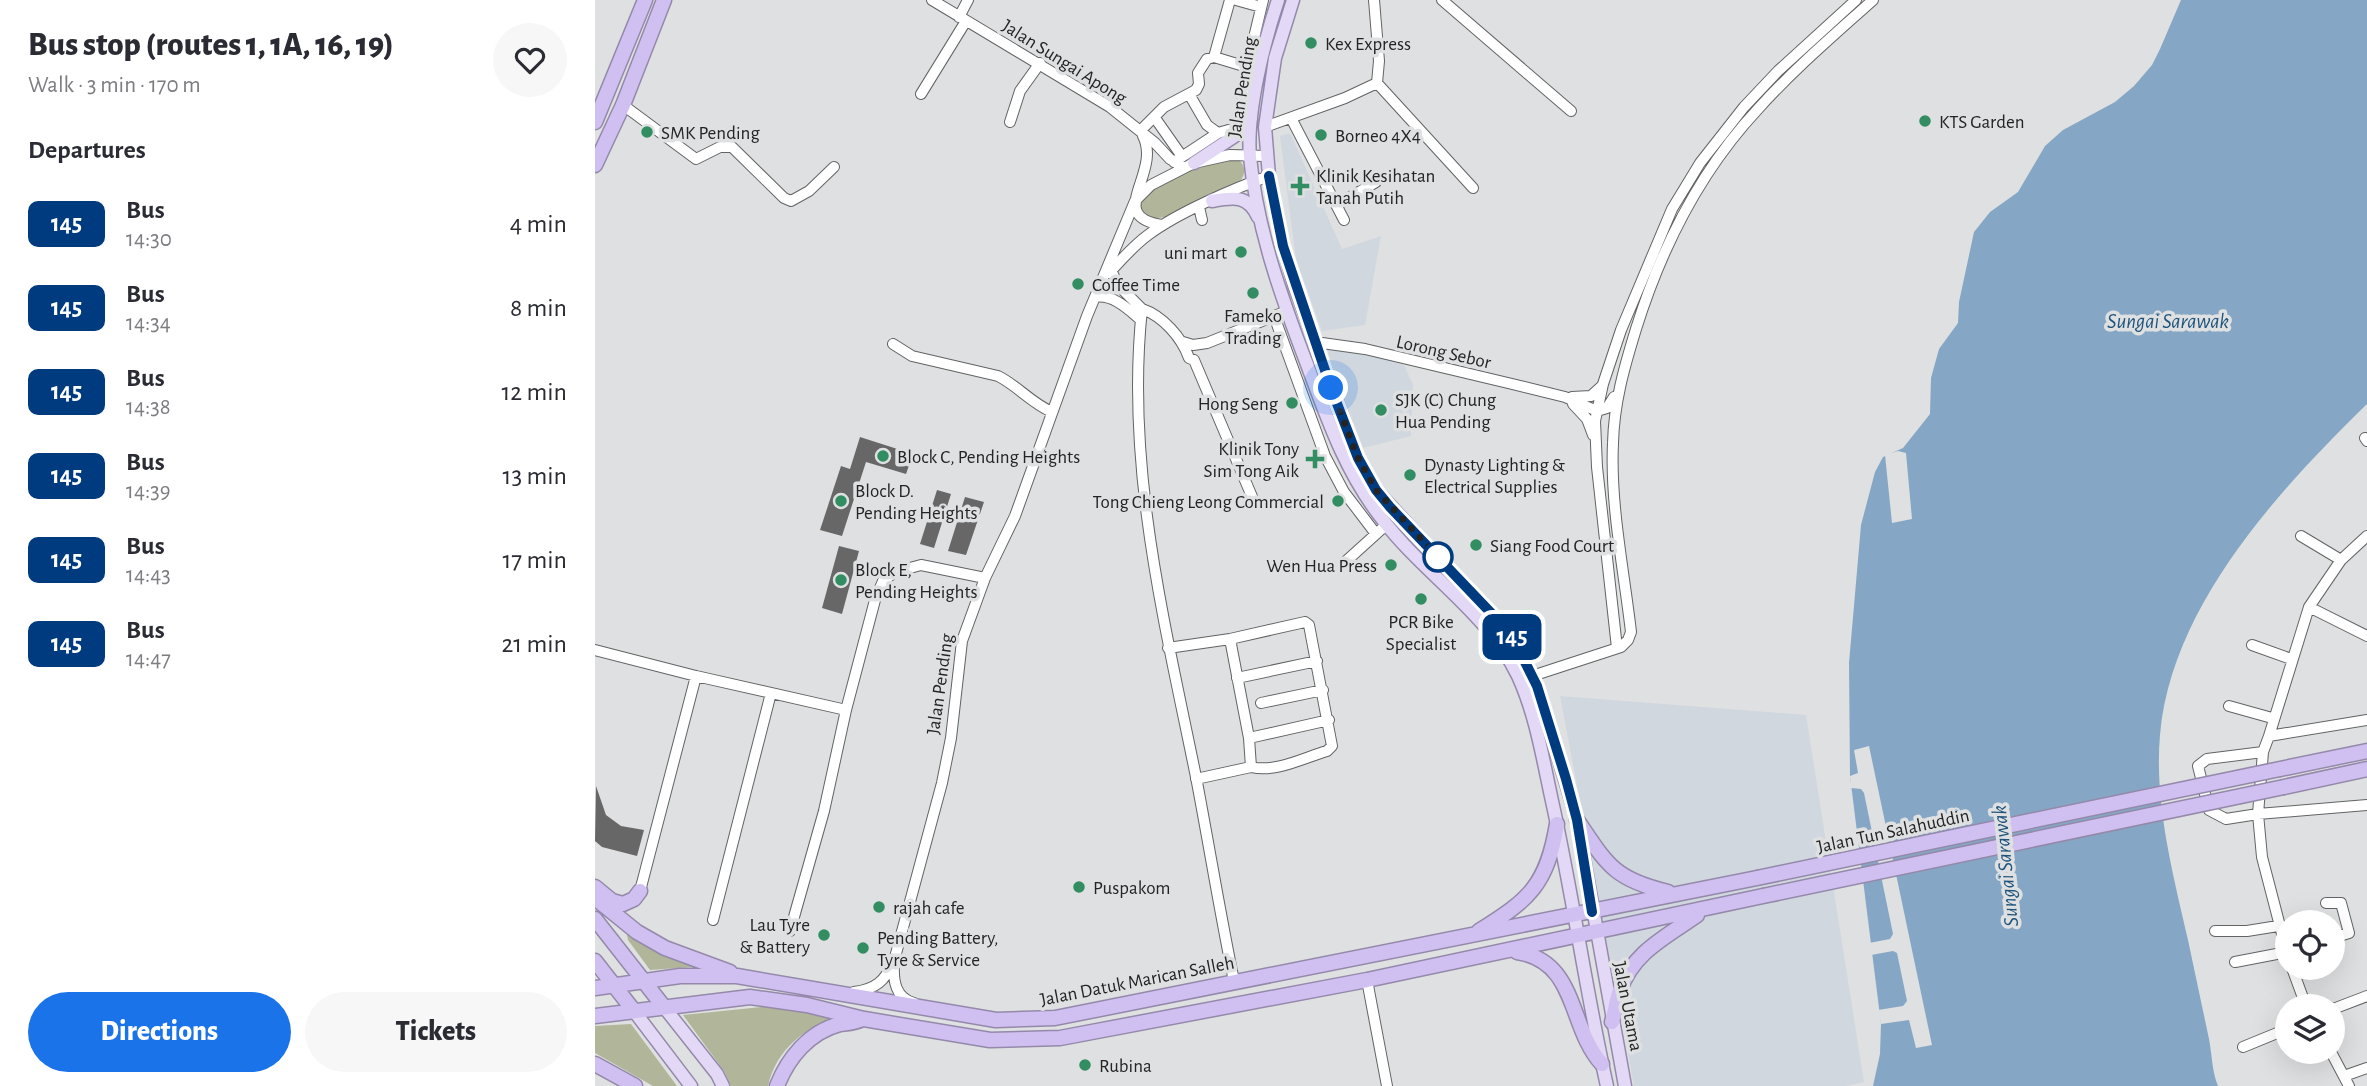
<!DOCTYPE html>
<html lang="en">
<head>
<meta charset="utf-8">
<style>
  body { margin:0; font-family:"Alegreya Sans",sans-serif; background:#f7f7f7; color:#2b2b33; height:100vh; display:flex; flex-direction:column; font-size:26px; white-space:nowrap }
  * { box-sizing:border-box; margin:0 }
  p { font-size:23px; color:#7c7c81 }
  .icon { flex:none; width:38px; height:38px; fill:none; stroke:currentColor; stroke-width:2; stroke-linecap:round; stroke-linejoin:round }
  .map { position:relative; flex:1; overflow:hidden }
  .drawer { display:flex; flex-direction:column; background:#fff; width:595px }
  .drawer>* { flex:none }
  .badge { padding:0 14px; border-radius:10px; font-size:24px; line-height:46px }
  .tools { position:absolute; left:1680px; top:910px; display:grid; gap:14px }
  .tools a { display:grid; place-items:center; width:70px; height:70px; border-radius:50%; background:#fff; box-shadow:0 7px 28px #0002; font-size:35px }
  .you { position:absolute; width:35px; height:35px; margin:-18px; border:5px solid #fff; border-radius:50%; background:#1a73e8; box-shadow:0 0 0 10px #1a73e833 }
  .map>.badge { position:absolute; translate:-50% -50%; box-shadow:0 0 0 4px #fff }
  h2 { padding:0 28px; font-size:26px; line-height:63px }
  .round { display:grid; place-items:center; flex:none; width:74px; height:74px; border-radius:37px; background:#f7f7f7 }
  .head { display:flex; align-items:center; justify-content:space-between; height:119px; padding:0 28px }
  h1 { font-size:33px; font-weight:800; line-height:52px }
  .button { display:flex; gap:14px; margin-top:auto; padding:14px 28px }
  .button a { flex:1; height:80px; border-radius:42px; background:#1a73e8; color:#fff; font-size:28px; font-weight:800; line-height:80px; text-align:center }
  .button a+a { background:#f7f7f7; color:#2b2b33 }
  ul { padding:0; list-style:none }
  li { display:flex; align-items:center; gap:21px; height:84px; padding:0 28px }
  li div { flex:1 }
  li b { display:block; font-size:26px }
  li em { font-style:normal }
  li .badge { min-width:77px; font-weight:700; text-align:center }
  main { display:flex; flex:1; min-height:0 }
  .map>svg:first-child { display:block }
  .built { fill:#d1d7df }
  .green { fill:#b1b599 }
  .water { fill:#85a7c5 }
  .pier { fill:#dfe0e1 }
  .building { fill:#686768 }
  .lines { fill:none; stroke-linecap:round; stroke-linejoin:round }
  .minor-casing { stroke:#616364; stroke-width:12 }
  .major-casing { stroke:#9489aa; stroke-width:15 }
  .highway-casing { stroke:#9489aa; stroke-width:17 }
  .minor { stroke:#fff; stroke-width:10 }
  .major { stroke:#e3d9f7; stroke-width:12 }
  .highway { stroke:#d0c0f1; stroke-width:14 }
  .highway-bridge-casing { stroke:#9489aa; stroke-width:17; stroke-linecap:butt }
  .highway-bridge { stroke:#d0c0f1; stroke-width:14 }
  .line-casing { stroke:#fff; stroke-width:16 }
  .line { stroke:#003b80; stroke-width:10 }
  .walk { stroke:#242425; stroke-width:7; stroke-dasharray:0 12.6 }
  .poi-dot { fill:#328d63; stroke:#dfe0e1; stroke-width:2.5 }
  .stop-dot { fill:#fff; stroke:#003b80; stroke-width:3.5 }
  .labels { text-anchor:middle; stroke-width:7; stroke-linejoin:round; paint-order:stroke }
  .poi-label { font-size:19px; fill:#242425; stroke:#dfe0e1; text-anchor:start }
  .street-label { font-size:19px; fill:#242425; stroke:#dfe0e1 }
  .water-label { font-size:21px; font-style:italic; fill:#1f547d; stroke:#dfe0e1 }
</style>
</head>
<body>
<main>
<section class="drawer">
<div class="head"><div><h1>Bus stop (routes 1, 1A, 16, 19)</h1><p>Walk · 3 min · 170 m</p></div><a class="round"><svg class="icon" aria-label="heart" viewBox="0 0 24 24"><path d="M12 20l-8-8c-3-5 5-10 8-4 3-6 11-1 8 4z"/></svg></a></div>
<h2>Departures</h2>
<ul>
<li><span class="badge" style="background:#003b80;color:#fff">145</span><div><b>Bus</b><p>14:30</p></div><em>4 min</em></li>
<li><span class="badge" style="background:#003b80;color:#fff">145</span><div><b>Bus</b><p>14:34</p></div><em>8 min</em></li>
<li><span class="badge" style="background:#003b80;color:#fff">145</span><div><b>Bus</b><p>14:38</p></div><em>12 min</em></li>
<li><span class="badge" style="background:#003b80;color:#fff">145</span><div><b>Bus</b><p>14:39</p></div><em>13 min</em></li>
<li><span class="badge" style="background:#003b80;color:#fff">145</span><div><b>Bus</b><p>14:43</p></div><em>17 min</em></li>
<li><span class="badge" style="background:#003b80;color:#fff">145</span><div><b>Bus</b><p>14:47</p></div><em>21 min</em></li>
</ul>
<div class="button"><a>Directions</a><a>Tickets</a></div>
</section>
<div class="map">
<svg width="1772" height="1086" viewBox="0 0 1772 1086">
  <rect width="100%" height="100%" fill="#dfe0e1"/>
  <!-- built -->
  <path class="built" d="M695,133L747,249L786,236L770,325L727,331L701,260L685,136Z
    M757,347L809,365L818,385L816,436L768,448L732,350Z
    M965,696L1211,715L1269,1082L1251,1086H1039Z"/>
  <!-- green -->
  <path class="green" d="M636,159L644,160C650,166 651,172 646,180L571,217L554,219L547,213L545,206C560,177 606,164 636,159Z
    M31,930L111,966L55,970L33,940Z
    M177,1006L246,1016C211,1026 181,1049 173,1086H136L129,1071L88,1015Z
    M36,1024L82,1086H58L0,1053V1026Z"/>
  <!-- water -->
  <path class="water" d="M1586,0H1772V404C1684,490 1576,606 1565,735C1559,803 1578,874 1593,940C1600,973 1607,1006 1614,1039C1617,1054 1617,1072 1623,1086H1278L1285,1054L1286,1024L1255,776L1254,663L1266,525L1280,472L1288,457L1308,448L1335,414L1336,378L1344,349L1363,323L1364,302L1379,232L1395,212L1423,192L1450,146L1468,130L1520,102L1539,86L1557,65L1565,49Z"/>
  <!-- pier -->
  <path class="pier" d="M1303,451L1311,453L1317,519L1297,523L1290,455Z
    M1274,746L1337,1045L1321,1048L1314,1020L1286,1024L1283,1010L1308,1006L1312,1001L1302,953L1298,951L1276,955L1274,943L1295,939L1298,934L1269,793L1266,789L1256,788L1255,776L1263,773L1259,750Z"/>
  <!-- building -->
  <path class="building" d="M265,437L318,454L311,474L271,462L247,536L225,530L246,466L255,469Z
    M342,490L356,494L339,548L325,544Z
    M370,497L389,502L371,555L353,551Z
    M244,546L264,551L247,614L227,608Z
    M1,786L11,815L26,826L49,830L42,856L7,847L0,841Z"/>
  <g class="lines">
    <defs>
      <path id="minor" d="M337,0L515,107L560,143L575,159L588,167
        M641,0L666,7
        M779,0L784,61L782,83L878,188
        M847,0L976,111
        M364,17L373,0
        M619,57L635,0
        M326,94L371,21
        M594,94L612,125L623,133
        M28,105L101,159L125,147H137L189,198L196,201L214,191L239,167
        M560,118L586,155
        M696,118L749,220
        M415,122L425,91L445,63
        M670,127L750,98L782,83
        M545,131L569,107L601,90L604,84L603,73L612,59L619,57L652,67
        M548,136C567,173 509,216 567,225
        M579,162L623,133L637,129L644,124L652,67L668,0
        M742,205L781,182
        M604,207L607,220
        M516,270L523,285L547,309C530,467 570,624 601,777C614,845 625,913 639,981
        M514,273C526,260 538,246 553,235C582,213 640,188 674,176
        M500,297C518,294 533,309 546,320
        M547,309C568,316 587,338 594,358L599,360L658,499
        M679,316L730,456L749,492L781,534
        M588,342L598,345L612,343L692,311
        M720,342L770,349L913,383L970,397L1002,411L1012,408L1019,397
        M298,344L317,356L403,376C423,386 436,403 457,412
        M977,397L996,396L1007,386
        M978,404L992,419L998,435
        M1770,438L1772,441
        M1706,536L1746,560
        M1772,536L1746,560L1714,607L1674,736L1772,720
        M749,563L791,525
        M1714,607L1772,636
        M1657,645L1696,659
        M573,648L635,639L710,622L714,625L737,746L732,751C708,758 681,773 656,767
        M1022,648L1002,467L1000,421L1008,384L1026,330L1077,209L1105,163L1149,107L1183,71L1261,0
        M0,650L101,676L251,710
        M937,676L1026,647L1033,640L1036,632C1029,571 1015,504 1018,443C1019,403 1029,368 1041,329C1066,249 1105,171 1163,109C1198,70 1239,35 1278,0
        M642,678L722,661
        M666,703L728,690
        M1634,706L1677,718
        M654,738L734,720
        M1668,752L1612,759L1603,766L1614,810L1631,819L1663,814L1668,752L1674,736
        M601,779L656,767L654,738L635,639
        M45,891L101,676
        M1731,903H1746L1754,933L1738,938
        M118,920L176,693
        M195,931L229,811L251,710L280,600L288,581L300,572L326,565L390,578
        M1620,931H1652L1683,926
        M1692,953L1667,857L1663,814L1772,805
        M1640,962L1692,952
        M299,965C298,982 301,998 319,1003
        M1697,968L1711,1006
        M772,980L792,1086
        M259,992C281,989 290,981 299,961L347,783L356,738L367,641L390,578L420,516L492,316L540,201L556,185L599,163L635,155L671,156
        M1738,1009L1772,996
        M1648,1047L1692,1029
        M1736,1052L1754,1086
        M1749,1076L1772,1068"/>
      <path id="major" d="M683,0C669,42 651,113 655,157C662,230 687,299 713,367C733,421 752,475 788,520C830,575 892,612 923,676C941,715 948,760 957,801C978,896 991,992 1012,1086
        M698,0L680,58L670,127L674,176L688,246L700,287L763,458L781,490L917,638L942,686L982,820L1030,1086
        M599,163L649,130L656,119
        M617,201C639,197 653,195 663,217
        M69,1007L122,1074L128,1086
        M39,1011L96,1086"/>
      <path id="highway" d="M0,122L50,0
        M0,165L28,105L69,0
        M1685,769L1772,751
        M1689,787L1772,769
        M982,820C1012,864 1018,879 1073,892
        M0,887L17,901L28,904L39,899L45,891
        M0,898L42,932L70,948L135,972
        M0,919L69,1007
        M884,931C934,900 952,885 962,824
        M922,952C983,961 973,1027 1007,1064
        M0,961L39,1011
        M0,988L85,976H142L401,1020L460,1018L1162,878
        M0,1016L155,997L212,1005L269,1019L395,1040L465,1038L772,980L1168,896
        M1017,1022C1020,1012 1021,1000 1025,990C1038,952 1071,937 1102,915
        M0,1064L40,1086
        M182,1086C193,1058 214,1032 245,1024C253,1023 260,1023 267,1019"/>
    </defs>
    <!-- minor casing -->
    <use href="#minor" class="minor-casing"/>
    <!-- major casing -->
    <use href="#major" class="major-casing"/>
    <!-- highway casing -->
    <use href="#highway" class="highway-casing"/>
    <!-- minor -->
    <use href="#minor" class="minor"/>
    <!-- major -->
    <use href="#major" class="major"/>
    <!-- highway -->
    <use href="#highway" class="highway"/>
    <defs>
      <path id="highway-bridge" d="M1162,878L1685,769
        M1168,896L1689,787"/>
    </defs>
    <!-- highway-bridge casing -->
    <use href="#highway-bridge" class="highway-bridge-casing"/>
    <!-- highway-bridge -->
    <use href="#highway-bridge" class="highway-bridge"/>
  </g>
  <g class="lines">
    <defs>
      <path id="line" d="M674,176L688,246L736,388L763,458L781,490L795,507L897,614L917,638L929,660L942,686L971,779L982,820L997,912"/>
    </defs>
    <!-- line casing -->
    <use href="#line" class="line-casing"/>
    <!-- line -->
    <use href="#line" class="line"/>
    <!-- walk -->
    <path class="walk" d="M736,388L763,458L781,490L845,559L843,557"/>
  </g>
  <!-- markers -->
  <g class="poi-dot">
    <circle cx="716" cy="43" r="7"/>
    <circle cx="1330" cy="121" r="7"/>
    <circle cx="52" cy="132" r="7"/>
    <circle cx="726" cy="135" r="7"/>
    <path d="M701.5 175.5h7v7h7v7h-7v7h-7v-7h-7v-7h7z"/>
    <circle cx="646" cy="252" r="7"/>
    <circle cx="483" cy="284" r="7"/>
    <circle cx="658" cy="293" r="7"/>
    <circle cx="697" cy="403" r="7"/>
    <circle cx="786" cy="410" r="7"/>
    <circle cx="288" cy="456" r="7"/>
    <path d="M716.5 448.5h7v7h7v7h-7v7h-7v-7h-7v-7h7z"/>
    <circle cx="815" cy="475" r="7"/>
    <circle cx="246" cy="501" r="7"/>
    <circle cx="743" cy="501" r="7"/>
    <circle cx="881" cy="545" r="7"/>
    <circle cx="796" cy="565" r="7"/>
    <circle cx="246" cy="580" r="7"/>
    <circle cx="826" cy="599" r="7"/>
    <circle cx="484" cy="887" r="7"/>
    <circle cx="284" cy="907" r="7"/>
    <circle cx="229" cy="935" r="7"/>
    <circle cx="268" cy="948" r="7"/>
    <circle cx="490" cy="1065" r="7"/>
  </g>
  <circle class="stop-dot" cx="843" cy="557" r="14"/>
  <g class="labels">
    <!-- poi labels -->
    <g class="poi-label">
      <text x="730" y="50">Kex Express</text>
      <text x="1344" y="128">KTS Garden</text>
      <text x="66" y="139">SMK Pending</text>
      <text x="740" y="142">Borneo 4X4</text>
      <text x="721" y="182">Klinik Kesihatan<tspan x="721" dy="22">Tanah Putih</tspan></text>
      <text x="632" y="259" text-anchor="end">uni mart</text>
      <text x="497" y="291">Coffee Time</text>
      <text x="658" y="322" text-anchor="middle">Fameko<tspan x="658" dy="22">Trading</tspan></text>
      <text x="800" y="406">SJK (C) Chung<tspan x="800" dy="22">Hua Pending</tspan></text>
      <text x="683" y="410" text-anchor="end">Hong Seng</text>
      <text x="704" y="455" text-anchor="end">Klinik Tony<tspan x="704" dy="22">Sim Tong Aik</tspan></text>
      <text x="302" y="463">Block C, Pending Heights</text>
      <text x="829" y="471">Dynasty Lighting &amp;<tspan x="829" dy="22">Electrical Supplies</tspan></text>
      <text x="260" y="497">Block D.<tspan x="260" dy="22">Pending Heights</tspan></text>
      <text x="729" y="508" text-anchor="end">Tong Chieng Leong Commercial</text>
      <text x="895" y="552">Siang Food Court</text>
      <text x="782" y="572" text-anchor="end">Wen Hua Press</text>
      <text x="260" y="576">Block E,<tspan x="260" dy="22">Pending Heights</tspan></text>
      <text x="826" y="628" text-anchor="middle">PCR Bike<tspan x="826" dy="22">Specialist</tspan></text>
      <text x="498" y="894">Puspakom</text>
      <text x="298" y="914">rajah cafe</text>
      <text x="215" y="931" text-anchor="end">Lau Tyre<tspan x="215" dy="22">&amp; Battery</tspan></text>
      <text x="282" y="944">Pending Battery,<tspan x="282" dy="22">Tyre &amp; Service</tspan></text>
      <text x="504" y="1072">Rubina</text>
    </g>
    <!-- street labels -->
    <g class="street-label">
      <text transform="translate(470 61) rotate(32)" y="7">Jalan Sungai Apong</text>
      <text transform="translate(646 87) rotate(-81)" y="7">Jalan Pending</text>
      <text transform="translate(849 351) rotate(13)" y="7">Lorong Sebor</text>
      <text transform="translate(344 684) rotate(-82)" y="7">Jalan Pending</text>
      <text transform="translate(1298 830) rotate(-12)" y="7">Jalan Tun Salahuddin</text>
      <text transform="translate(542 980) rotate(-11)" y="7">Jalan Datuk Marican Salleh</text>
      <text transform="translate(1034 1006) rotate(79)" y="7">Jalan Utama</text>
    </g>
    <!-- water labels -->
    <g class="water-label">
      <text x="1573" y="328">Sungai Sarawak</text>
      <text transform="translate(1410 866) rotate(-96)" y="7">Sungai Sarawak</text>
    </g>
  </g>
</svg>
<div class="tools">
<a><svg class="icon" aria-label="locate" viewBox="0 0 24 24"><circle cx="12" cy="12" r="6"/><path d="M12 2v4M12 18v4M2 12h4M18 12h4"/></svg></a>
<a><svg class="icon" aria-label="layers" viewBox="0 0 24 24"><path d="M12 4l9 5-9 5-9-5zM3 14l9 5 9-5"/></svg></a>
</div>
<div class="you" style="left:736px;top:388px"></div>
<b class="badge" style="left:917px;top:637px;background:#003b80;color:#fff">145</b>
</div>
</main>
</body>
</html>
